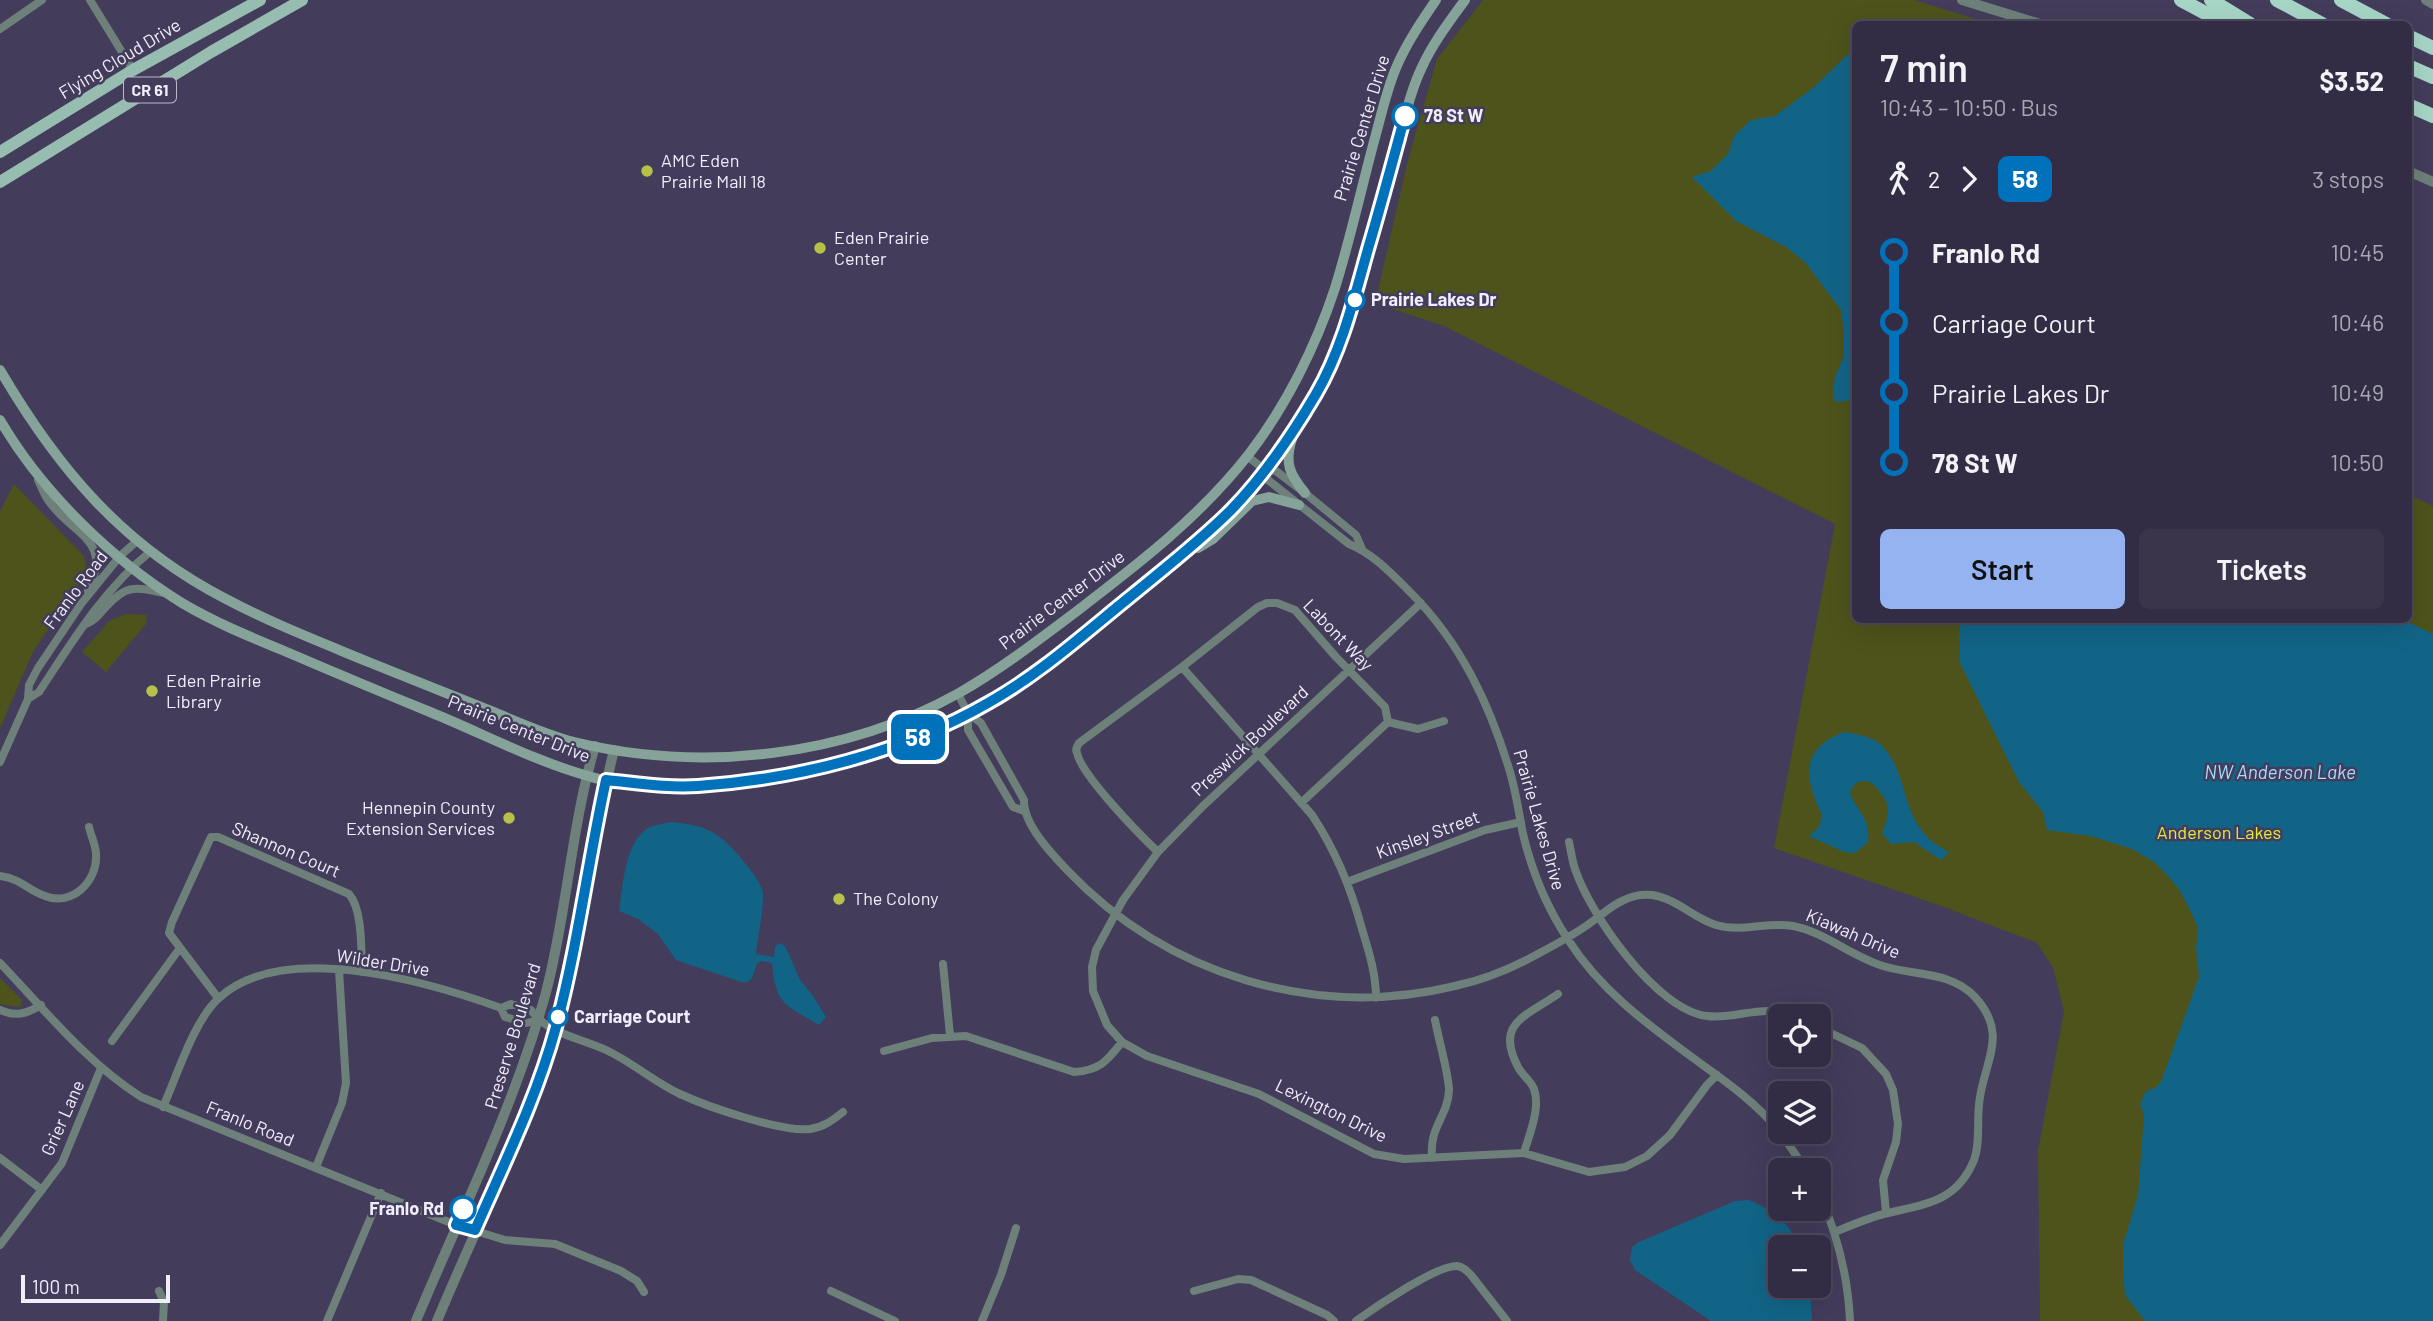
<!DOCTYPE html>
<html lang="en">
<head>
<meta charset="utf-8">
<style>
  body { margin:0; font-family:Barlow,sans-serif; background:#3a354b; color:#f1f3f6; height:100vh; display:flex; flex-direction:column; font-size:26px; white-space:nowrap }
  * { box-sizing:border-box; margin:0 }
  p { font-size:23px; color:#a8a8b2 }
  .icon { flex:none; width:38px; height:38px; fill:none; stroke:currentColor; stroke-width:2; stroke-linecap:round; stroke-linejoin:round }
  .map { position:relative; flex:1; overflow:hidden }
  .panel { position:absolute; left:1852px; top:21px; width:560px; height:602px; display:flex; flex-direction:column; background:#322d44; border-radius:10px; box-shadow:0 7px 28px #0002,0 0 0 2px #4d495d }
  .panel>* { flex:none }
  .badge { padding:0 14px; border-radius:10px; font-size:24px; line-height:46px }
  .buttons { position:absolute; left:1768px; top:1004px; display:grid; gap:14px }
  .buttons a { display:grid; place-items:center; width:63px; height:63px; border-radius:10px; background:#322d44; box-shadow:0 7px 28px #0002,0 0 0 2px #4d495d; font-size:35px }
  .scale { position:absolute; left:21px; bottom:18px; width:149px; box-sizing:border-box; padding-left:7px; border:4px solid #f0edfd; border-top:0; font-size:19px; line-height:24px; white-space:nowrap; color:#f0edfd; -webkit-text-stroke:5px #433c5b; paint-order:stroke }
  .map>.badge { position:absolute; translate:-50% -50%; box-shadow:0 0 0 4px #fff }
  .legs { display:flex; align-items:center; gap:10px; height:77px; padding:0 28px; font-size:23px }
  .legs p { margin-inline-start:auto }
  .head { display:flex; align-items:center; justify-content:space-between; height:119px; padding:0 28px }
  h1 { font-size:38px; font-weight:600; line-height:52px }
  .button { display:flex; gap:14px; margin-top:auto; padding:14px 28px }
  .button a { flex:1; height:80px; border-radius:10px; background:#95b2f1; color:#111; font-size:28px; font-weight:600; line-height:80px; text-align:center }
  .button a+a { background:#3a354b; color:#f1f3f6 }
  ul { padding:0 28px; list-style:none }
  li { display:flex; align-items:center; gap:24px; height:70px; font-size:26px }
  li i { display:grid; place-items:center; width:10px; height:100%; margin:0 9px; background:currentColor }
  li i::after { content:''; width:18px; height:18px; margin:-9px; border:5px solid; border-radius:50%; background:#322d44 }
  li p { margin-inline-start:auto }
  li:first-child i { background:linear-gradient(#0000 50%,currentColor 0) }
  li:last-child i { background:linear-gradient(currentColor 50%,#0000 0) }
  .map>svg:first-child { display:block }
  .green { fill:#4e521b }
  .water { fill:#126487 }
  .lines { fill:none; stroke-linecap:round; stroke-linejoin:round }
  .minor { stroke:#6e807a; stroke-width:8 }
  .tertiary { stroke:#6e807a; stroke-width:10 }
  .secondary { stroke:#85a399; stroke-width:10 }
  .primary { stroke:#97bdb1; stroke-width:12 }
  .motorway { stroke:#a6d5c6; stroke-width:14 }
  .line-1-casing { stroke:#fff; stroke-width:16 }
  .line-1 { stroke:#0072bc; stroke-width:10 }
  .stop-1-dot { fill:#fff; stroke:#0072bc; stroke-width:3.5 }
  .poi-dot { fill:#b7c147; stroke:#433c5b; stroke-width:2.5 }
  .labels { text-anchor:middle; stroke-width:5; stroke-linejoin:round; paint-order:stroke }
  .shield { fill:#433c5b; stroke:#bcb8cc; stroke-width:2 }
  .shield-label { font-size:16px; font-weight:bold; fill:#f0edfd }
  .street-label { font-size:18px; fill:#f0edfd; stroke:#433c5b }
  .stop-label { font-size:18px; font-weight:bold; fill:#f0edfd; stroke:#433c5b; text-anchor:start }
  .poi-label { font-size:18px; fill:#f0edfd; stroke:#433c5b; text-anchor:start }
  .park-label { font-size:18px; fill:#e1ec40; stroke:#433c5b }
  .water-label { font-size:19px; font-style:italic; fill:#a4ddfd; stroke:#433c5b }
</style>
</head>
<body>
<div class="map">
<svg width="2433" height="1321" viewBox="0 0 2433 1321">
  <rect width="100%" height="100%" fill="#433c5b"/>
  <!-- green -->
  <path class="green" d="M1483,0H1914L1992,24H1855V620H2408V494L2433,506V1321H2040L2038,1151L2064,1011L2053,968L2037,943L1944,907L1774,848L1835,524L1444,326L1375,303L1408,160L1437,59Z
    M14,484L84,556L87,571L33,652L0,728V511Z
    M126,614L147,615L146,624L106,672L82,652L109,621Z
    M0,978L22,1000L21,1006L17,1007L0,1004Z"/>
  <!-- water -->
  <path class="water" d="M1855,48V400L1836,402L1833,395L1835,377L1844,356V332L1841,310L1805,262L1786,247L1736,221L1692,177L1711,171L1728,154L1734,136L1751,120L1775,116L1813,88Z
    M1961,620H2404L2433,634V1321H2145L2125,1295L2123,1269V1245L2138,1195L2144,1115L2140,1104L2146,1091L2155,1088L2161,1082L2199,977L2196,949L2198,928L2189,908L2179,889L2167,875L2154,862L2132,849L2091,836L2047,830L2043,812L2019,782L1960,663L1959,633Z
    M1844,732C1855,734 1871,736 1880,744C1914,776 1895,825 1949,852L1941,860L1914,842L1891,844L1882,833C1892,809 1890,801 1871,782L1860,781L1854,785L1850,793C1858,813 1871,818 1868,842L1855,853L1844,852L1809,836L1819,827L1822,815C1804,778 1800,749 1844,732Z
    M671,822C707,825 721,833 744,862C750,869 758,879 762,889C766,900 757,940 756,954L774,957L775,947L779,943L785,946L800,980L811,993L826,1017L819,1025C785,1004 776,1006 772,963L762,961L757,963L752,978L748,982H741L676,960L658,934L638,919L619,911C623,886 624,849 644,831C651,825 662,824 671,822Z
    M1749,1200C1774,1210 1790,1223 1800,1248H1780V1286H1810L1812,1321H1711L1635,1270L1630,1260L1632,1247L1639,1242L1735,1201Z"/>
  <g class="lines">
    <!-- minor -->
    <path class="minor" d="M90,0L133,70
      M0,29L42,0
      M1247,456L1265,470L1276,471L1305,493L1356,535L1362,549
      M1265,470L1268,480L1349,544C1374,554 1393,575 1411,593C1461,643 1490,705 1510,772C1516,792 1519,814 1523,834C1532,872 1547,908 1569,941C1603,994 1654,1029 1704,1066C1731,1085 1759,1106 1780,1132
      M38,480C41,486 44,494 48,500C72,536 114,538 88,591
      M1421,603L1203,806L1158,852L1123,900L1096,950L1092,967L1093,991L1107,1025L1122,1042L1147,1056L1259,1094L1374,1154L1404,1159L1524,1153L1589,1172L1625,1167L1647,1156L1670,1135L1707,1085L1717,1075
      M86,624C94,621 98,616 103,610C125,585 133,586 164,593
      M1182,667L1312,815C1336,851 1351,888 1362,929C1369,952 1376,974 1376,998
      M958,694L968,713L981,723L1024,800C1023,824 1051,853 1067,870C1167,975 1314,1020 1455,986C1482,980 1510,969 1534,956C1551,947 1568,938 1583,928C1597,919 1610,906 1624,900C1632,896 1643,894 1652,895C1675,898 1694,918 1716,925C1742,933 1767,921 1793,926C1825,932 1852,957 1883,966C1915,976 1951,971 1975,997C2008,1033 1986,1059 1980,1097C1976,1117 1981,1141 1974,1160C1957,1202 1925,1204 1888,1213C1870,1217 1852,1225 1835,1232
      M28,699L39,692C72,642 104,589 151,551
      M968,713V730L1013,807L1024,811
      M1388,722L1418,729L1444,721
      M0,762L28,699L29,685L38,668L81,604L120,556L137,541
      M1569,842C1571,851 1572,860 1575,869C1590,914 1656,1010 1707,1016C1737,1020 1763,1002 1797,1017
      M1158,852C1140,835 1082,776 1077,753C1075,749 1077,747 1079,743L1182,667L1258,607L1267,603H1277L1295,610L1336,657L1385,707L1388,722L1301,803
      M0,876C22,879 27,890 45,896C72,907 98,881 96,854C96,846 91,836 89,827
      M1347,882L1485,830L1521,822
      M0,963C45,1010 86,1062 141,1097L456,1225L505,1240L555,1244L621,1271L637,1281L644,1292
      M943,964L950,1035
      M218,998L169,933L172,922L211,837H218L349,894C363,910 361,951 362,972
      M501,1008L505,1017L527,1023L538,1020
      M0,1010C16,1017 26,1014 41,1005
      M1818,1027L1862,1048L1886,1074L1893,1090L1898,1124L1896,1142L1883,1180L1886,1213
      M112,1041L180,948
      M884,1051L932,1038L966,1036L1074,1072C1100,1070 1106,1062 1122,1042
      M163,1107C177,1076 194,1020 219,998C283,939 429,982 501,1008L511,1004L531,1010C547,1034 581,1038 606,1050C632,1062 654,1082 680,1094C708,1107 781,1132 810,1129C824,1127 833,1120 843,1112
      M1780,1132L1807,1171
      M1524,1153C1529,1135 1541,1108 1534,1089C1531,1081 1522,1075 1518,1067C1495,1023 1525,1017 1558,994
      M0,1158L42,1190
      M1432,1158C1429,1126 1448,1117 1449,1090C1449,1075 1438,1037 1435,1020
      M316,1167L342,1103L346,1083L339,970
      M1818,1190C1837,1233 1848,1274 1850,1321
      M0,1245L62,1163L101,1068
      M159,1291L164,1302L163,1321
      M831,1291L895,1321
      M1194,1291L1238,1279L1251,1280L1327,1315L1334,1321
      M327,1321L381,1193
      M982,1321L1001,1275L1016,1228
      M1356,1321C1374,1308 1437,1265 1457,1266C1463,1267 1466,1270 1471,1275L1507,1321"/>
    <!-- tertiary -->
    <path class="tertiary" d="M1962,0L2040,24
      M2426,0L2433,4
      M2408,171L2433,182
      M416,1321C461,1213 513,1109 545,996C567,914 571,827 595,746
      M437,1321C477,1225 525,1130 555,1031C582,939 591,842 614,750"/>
    <!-- secondary -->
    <path class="secondary" d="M0,370C58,469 123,546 226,599C273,624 323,643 371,663C411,679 451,695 491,711C518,722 546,735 574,742C702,773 844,757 959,693C999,670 1036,642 1073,614C1137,565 1199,518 1249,454C1286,406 1316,346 1335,288C1351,237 1362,185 1376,134C1382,112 1387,89 1396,68C1406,44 1421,22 1436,0
      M0,420C42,492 111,559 182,603C214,622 248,636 282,650C331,671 381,692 430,712C482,733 534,761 588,776C610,783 635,785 657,786C760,791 907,754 994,700C1045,668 1091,629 1137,591C1210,531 1272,475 1317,391C1357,317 1375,225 1398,144C1405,118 1410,92 1422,67C1433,43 1449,22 1465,0
      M1292,439C1284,463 1290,475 1305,493
      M1198,548L1213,539L1252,501L1269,497L1299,505"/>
    <!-- primary -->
    <path class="primary" d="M0,152L133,70L260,0
      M0,182L211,52L302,0"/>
    <!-- motorway -->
    <path class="motorway" d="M2181,0L2226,24
      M2211,0L2250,24
      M2277,0L2322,24
      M2341,0L2386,24
      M2408,36L2433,48
      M2408,66L2433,77
      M2408,105L2433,116"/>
  </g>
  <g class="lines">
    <defs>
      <path id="line-1" d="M463,1209L456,1225L475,1230C504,1164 537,1097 556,1027C578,945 588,862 606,780C637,783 667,788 698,786C798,779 901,753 988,703C1040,674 1085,633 1131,596C1165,568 1200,541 1231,510C1264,476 1292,435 1316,394C1342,349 1354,299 1368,249C1381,205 1393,160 1405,116"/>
    </defs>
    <!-- line-1 casing -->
    <use href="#line-1" class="line-1-casing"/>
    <!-- line-1 -->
    <use href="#line-1" class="line-1"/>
  </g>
  <!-- markers -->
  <g class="stop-1-dot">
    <circle cx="1405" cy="116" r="12"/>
    <circle cx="1355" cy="300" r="9"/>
    <circle cx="558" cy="1017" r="9"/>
    <circle cx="463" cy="1209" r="12"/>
  </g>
  <g class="poi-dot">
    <circle cx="647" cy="171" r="7"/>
    <circle cx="820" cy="248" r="7"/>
    <circle cx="152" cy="691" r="7"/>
    <circle cx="509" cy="818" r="7"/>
    <circle cx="839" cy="899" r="7"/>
  </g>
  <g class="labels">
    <!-- shield labels -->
    <rect class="shield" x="124" y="77.5" width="52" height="25" rx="5"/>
    <g class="shield-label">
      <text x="150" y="96">CR 61</text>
    </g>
    <!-- street labels -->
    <g class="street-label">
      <text transform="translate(120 59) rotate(-31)" y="6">Flying Cloud Drive</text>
      <text transform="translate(1362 128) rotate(-73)" y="6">Prairie Center Drive</text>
      <text transform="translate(76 590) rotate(-53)" y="6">Franlo Road</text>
      <text transform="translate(1062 600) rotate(-37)" y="6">Prairie Center Drive</text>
      <text transform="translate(1338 635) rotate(46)" y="6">Labont Way</text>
      <text transform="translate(519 729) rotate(22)" y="6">Prairie Center Drive</text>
      <text transform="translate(1250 741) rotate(-43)" y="6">Preswick Boulevard</text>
      <text transform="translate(1539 820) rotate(74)" y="6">Prairie Lakes Drive</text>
      <text transform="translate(1428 835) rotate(-20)" y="6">Kinsley Street</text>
      <text transform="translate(286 850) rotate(23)" y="6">Shannon Court</text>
      <text transform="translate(1853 934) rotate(23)" y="6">Kiawah Drive</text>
      <text transform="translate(383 963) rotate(9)" y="6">Wilder Drive</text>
      <text transform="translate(513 1036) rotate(-73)" y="6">Preserve Boulevard</text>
      <text transform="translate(1331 1111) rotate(26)" y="6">Lexington Drive</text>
      <text transform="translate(63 1118) rotate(-66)" y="6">Grier Lane</text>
      <text transform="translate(250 1124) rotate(22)" y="6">Franlo Road</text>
    </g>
    <!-- stop labels -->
    <g class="stop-label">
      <text x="1424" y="122">78 St W</text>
      <text x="1371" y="306">Prairie Lakes Dr</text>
      <text x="574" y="1023">Carriage Court</text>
      <text x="444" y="1215" text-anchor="end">Franlo Rd</text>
    </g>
    <!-- poi labels -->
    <g class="poi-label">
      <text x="661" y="167">AMC Eden<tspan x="661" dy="21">Prairie Mall 18</tspan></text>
      <text x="834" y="244">Eden Prairie<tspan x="834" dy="21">Center</tspan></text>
      <text x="166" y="687">Eden Prairie<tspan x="166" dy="21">Library</tspan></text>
      <text x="495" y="814" text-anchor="end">Hennepin County<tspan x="495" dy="21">Extension Services</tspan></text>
      <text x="853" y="905">The Colony</text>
    </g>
    <!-- park labels -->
    <g class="park-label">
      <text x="2219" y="839">Anderson Lakes</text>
    </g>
    <!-- water labels -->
    <g class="water-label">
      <text x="2280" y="779">NW Anderson Lake</text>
    </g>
  </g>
</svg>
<div class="buttons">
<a><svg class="icon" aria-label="locate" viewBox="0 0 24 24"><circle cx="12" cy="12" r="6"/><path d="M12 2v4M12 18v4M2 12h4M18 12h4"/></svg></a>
<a><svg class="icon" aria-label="layers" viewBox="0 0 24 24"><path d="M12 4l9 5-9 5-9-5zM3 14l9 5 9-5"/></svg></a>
<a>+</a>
<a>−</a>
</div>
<div class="scale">100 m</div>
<b class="badge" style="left:918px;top:737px;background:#0072bc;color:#fff">58</b>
<section class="panel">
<div class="head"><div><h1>7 min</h1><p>10:43 – 10:50 · Bus</p></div><b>$3.52</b></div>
<div class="legs"><svg class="icon" aria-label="walk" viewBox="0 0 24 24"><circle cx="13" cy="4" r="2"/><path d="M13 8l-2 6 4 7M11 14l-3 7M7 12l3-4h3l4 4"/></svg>2<svg class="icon" aria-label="forward" viewBox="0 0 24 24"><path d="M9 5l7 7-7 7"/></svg><b class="badge" style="background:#0072bc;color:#fff">58</b><p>3 stops</p></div>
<ul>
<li><i style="color:#0072bc"></i><b>Franlo Rd</b><p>10:45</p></li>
<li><i style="color:#0072bc"></i><span>Carriage Court</span><p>10:46</p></li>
<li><i style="color:#0072bc"></i><span>Prairie Lakes Dr</span><p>10:49</p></li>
<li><i style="color:#0072bc"></i><b>78 St W</b><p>10:50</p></li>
</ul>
<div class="button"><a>Start</a><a>Tickets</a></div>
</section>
</div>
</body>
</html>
